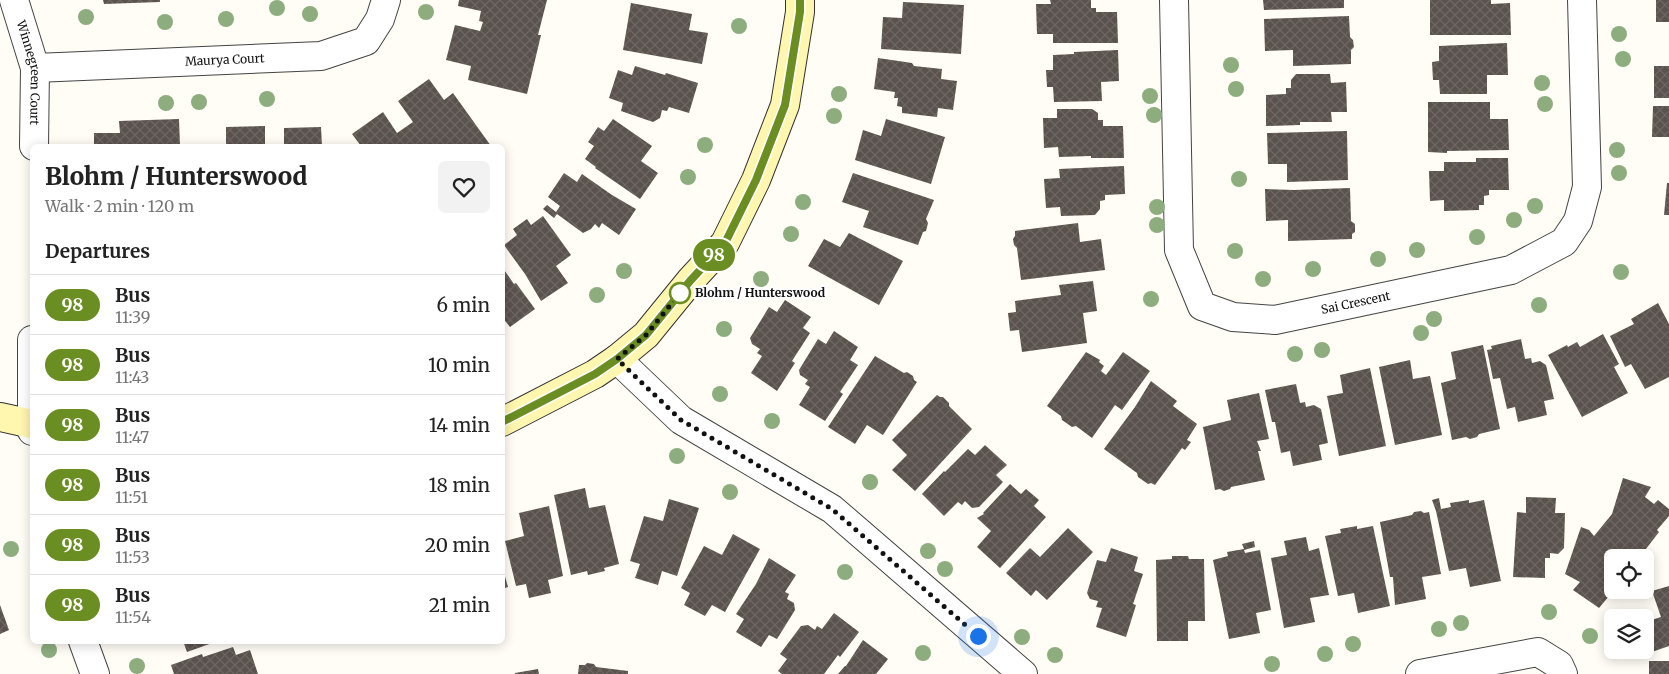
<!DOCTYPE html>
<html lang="en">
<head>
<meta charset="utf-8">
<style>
  body { margin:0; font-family:Merriweather,serif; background:#f2f2f2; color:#222; height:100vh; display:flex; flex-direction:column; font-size:19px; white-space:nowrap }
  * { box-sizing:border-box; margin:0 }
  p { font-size:16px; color:#767676 }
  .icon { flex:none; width:28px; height:28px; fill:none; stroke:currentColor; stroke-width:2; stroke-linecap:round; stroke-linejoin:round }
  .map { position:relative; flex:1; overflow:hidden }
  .side { position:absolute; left:30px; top:144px; width:475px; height:500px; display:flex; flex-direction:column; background:#fff; border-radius:8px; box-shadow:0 2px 12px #0003 }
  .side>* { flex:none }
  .badge { padding:0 10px; border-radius:16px; font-size:18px; line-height:32px }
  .controls { position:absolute; left:1604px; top:549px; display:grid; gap:10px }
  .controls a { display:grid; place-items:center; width:50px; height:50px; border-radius:8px; background:#fff; box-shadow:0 2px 12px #0003; font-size:25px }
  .you { position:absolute; width:25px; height:25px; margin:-12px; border:4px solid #fff; border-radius:50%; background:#1a73e8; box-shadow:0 0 0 8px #1a73e833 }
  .map>.badge { position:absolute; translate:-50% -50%; box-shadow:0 0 0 2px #fff }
  h2 { padding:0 15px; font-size:19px; line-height:45px }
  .round { display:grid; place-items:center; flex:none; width:52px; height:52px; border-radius:8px; background:#f2f2f2 }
  .head { display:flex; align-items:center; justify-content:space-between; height:85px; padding:0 15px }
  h1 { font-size:24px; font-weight:800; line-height:38px }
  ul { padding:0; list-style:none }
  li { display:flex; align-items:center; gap:15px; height:60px; padding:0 15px; border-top:1px solid #e0e0e0 }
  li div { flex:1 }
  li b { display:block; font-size:19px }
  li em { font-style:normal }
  li .badge { min-width:55px; font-weight:700; text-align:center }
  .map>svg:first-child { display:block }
  .building { fill:url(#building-cross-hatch) }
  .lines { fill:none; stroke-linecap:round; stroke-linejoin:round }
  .street-casing { stroke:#444; stroke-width:30 }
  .secondary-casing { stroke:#333; stroke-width:30 }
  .street { stroke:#fff; stroke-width:28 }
  .secondary { stroke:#fff6b0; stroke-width:28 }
  .tree { fill:#8dad7f }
  .line-casing { stroke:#fff; stroke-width:11 }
  .line { stroke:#6b8e23; stroke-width:8 }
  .walk { stroke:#111; stroke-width:5; stroke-dasharray:0 9 }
  .stop-dot { fill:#fff; stroke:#6b8e23; stroke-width:2.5 }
  .labels { text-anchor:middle; stroke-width:5; stroke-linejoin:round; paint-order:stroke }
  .street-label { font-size:12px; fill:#111; stroke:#fff }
  .stop-label { font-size:12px; font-weight:bold; fill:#111; stroke:#fff; text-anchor:start }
</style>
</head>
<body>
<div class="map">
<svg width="1669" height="674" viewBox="0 0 1669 674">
  <defs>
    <pattern id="building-cross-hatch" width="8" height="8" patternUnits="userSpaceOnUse" patternTransform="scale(1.25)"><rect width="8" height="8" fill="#5a524d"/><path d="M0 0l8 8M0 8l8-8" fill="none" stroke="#6d6662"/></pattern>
  </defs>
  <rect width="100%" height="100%" fill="#fffdf5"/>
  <!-- building -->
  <path class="building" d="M103,0H160V2L104,4Z
    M459,0H547L538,35H541L527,94L468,80L471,66L446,60L455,25L480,31L483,22L479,21L481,11L458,6Z
    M1050,0H1091V8H1096V12H1117L1118,43H1053V34H1037L1036,4H1051Z
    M1263,0H1344V8L1264,10Z
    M1430,0H1491V4L1510,3L1511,35H1430Z
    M1656,0H1669V22H1656Z
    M903,2L964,5L961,54L881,49L883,17L902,18Z
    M631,3L692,14L689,30L708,33L702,64L623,50Z
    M1349,16L1350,37L1353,40L1354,47L1351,50V64L1293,66V50L1265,51L1264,19Z
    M1507,43L1508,75H1487V94H1440L1439,80H1433L1432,62L1439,61V46Z
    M1118,50L1119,81L1101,82L1102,101L1054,102L1053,87H1047L1046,70H1053V55L1074,54V52Z
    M878,58L912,63L914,66L942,69L941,79L957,81L953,110L938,108L937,117L902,113V107L897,106L898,98H894L895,92L874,89Z
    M635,66L665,75L666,73L698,83L689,113L669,107L667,111L662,110L660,118L653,122L621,111L623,103L609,98L618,70L632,75Z
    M1654,66H1669V98H1654Z
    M1296,74H1330L1331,83L1346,82L1347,112H1331L1332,122H1300V125L1266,126V95L1286,94V88H1291V80Z
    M429,79L444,100L453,93L491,146H361L352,134L383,112L397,133L413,122L398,101Z
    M1428,102H1490V119H1508L1509,150L1447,151V153L1428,152Z
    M1653,106H1669V137H1652Z
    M1057,109H1092L1098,113V120H1103V126H1123L1124,158H1091V156L1059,157L1058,147L1044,148L1043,118H1057Z
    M179,119L180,146H94V133H120L119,121Z
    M613,119L652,146L641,161L658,173L640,199L595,168L596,167L585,159L594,146L588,142L598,127L604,131Z
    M886,119L945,137L931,184L855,160L863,130L881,136Z
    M265,126V146H226V127Z
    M321,127L322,146H284V128Z
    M1347,131L1348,180L1287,182V164H1268L1267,133Z
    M1476,158H1508L1509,190H1489V195L1484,196V205H1479V210L1444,211V200L1430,201L1429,171H1444V162H1476Z
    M1124,166L1125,194L1105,195V200L1100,201V209L1095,215L1061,216L1060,207L1046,208L1044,179L1060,178L1059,169Z
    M564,173L577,182L582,174L612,195L636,209L619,235L602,223L599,228L595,224L591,229L583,233L557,214L554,218L543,209L547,205L556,212L560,206L548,197Z
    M853,173L934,200L926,219L928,223L926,231L923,232L918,245L863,227L869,211L842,202Z
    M1667,183H1669V215H1664Z
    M1350,188L1351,221L1355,224V232L1352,234V239L1288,241V220L1266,221L1265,189L1294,190Z
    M543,216L571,255L556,266L568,283L541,301L525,274L504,245L517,235L513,229L527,219L531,225Z
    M1078,223L1080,242L1101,239L1105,270L1021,280L1017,248L1014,245L1013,239L1015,236V231Z
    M849,233L903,261L879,305L808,266L824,239L840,247Z
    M502,267L514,284L516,283L535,309L510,327L502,317Z
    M1093,281L1097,311L1083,313L1087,343L1022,352L1019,330L1010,331L1008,313L1016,312L1015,301L1061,295L1059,285Z
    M785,300L811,317L803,328L810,333L792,361L795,363L777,391L751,373L762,356L757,353L760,349L752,344L750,338L769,307L777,312Z
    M1658,303L1669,324V377L1645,389L1631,364L1625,367L1610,336L1634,324L1631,319Z
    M834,331L858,347L850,360L858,365L840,392L843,394L825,421L799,405L810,387L805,384L808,380L800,375L799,370L818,339L826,344Z
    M1603,334L1619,364L1614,367L1628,393L1582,417L1548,355L1567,345L1568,347L1577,342L1580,347Z
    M1521,339L1525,359L1531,358L1532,363L1540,361L1546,365L1554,399L1544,401L1547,415L1518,422L1515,407L1507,409L1500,378L1493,379L1487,350L1492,349L1491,346Z
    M1483,345L1500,429L1479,434L1477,437L1470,439L1466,437L1452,440L1441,383L1456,379L1451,352Z
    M1086,352L1100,360L1099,362L1104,366L1101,371L1106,375L1123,352L1150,371L1122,410L1115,405L1092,438L1076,426L1072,427L1062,420L1061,416L1047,406Z
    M875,356L904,373L907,372L913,376L914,380L917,382L883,435L867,425L855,444L828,427Z
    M1410,360L1413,379L1430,376L1442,435L1395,445L1379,367Z
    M1370,368L1386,446L1339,456L1327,396L1343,393L1340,375Z
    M1151,381L1177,401L1173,406L1197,424L1187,440L1191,442L1185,450L1182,448L1155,485L1151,483L1148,484L1138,477L1137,473L1104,449L1135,407Z
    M1296,384L1300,403L1305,402L1306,407L1314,405L1321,409L1328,443L1319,445L1322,460L1293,466L1290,451L1281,453L1275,422H1272L1265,390Z
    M1259,393L1269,439L1257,441L1261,451H1258L1265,480L1231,487L1230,489L1224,491L1220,489L1215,490L1203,427L1231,420L1227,400Z
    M937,395L940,397H943L949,403V406L972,429L915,491L892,470L907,455L892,440Z
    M985,445L1007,465L996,475L1003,482L979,507L972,508L965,501L962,505L958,502L944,516L922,494L944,471L945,472L968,449L975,455Z
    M1623,478L1651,487L1645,497L1654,504L1658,500L1669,509V516L1657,530L1659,532L1639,558H1612V590H1614L1599,608L1573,590L1580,582L1565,574L1581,527L1589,530L1594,536L1612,514Z
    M1010,484L1021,494L1026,489L1039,500L1034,506L1046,517L1000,568L977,547L991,531L977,518L984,514L983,513Z
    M585,488L589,508L605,505L619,564L604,568L605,571L588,575L587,571L571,575L554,495Z
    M1526,497L1556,498L1555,513H1565L1564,548L1558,554L1550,553V558H1545V578L1513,577L1517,512L1526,513Z
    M1439,498L1441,509L1451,507L1450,503L1469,500V503L1484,500L1501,581L1470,587L1466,568L1449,571L1436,511L1432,500Z
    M669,499L699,508L677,576L662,571L658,585L635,578L640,564L630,561L644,516L663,521Z
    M549,506L563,576L548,580L551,593L529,598L526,584L516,586L505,541L524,536L519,513Z
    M1421,511L1424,513L1429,512L1441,574L1422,577L1426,599L1395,605L1393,577H1390L1380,522L1412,515L1414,512Z
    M1357,526V529L1373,526L1390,606L1358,613L1354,593L1338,596L1325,536L1341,533L1340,529Z
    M1068,528L1093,552L1047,600L1036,590L1031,596L1006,573L1030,548L1040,557Z
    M733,534L760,549L725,612L712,605L705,616L684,605L690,593L681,588L704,546L722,555Z
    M1306,537L1309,551L1319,548L1329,595L1310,598L1315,622L1284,628L1271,558L1287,555L1284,541Z
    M1254,541L1255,547L1244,550L1245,553L1260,550L1271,610L1256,613L1260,633L1229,639L1213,560L1228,556L1227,552L1244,549L1242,544Z
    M1111,548L1138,557L1134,571L1143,574L1133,604L1136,605L1126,637L1096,627L1102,608L1096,607L1098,601L1090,599L1087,593L1097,560L1106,562Z
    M1172,556H1188L1189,559H1204L1205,621H1188V641H1157L1156,560L1172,559Z
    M769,558L796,575L785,592L789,594L787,599L794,603L795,610L777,639L769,635L761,647L736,632L744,619L736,614L756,584Z
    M502,566L508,587L502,589Z
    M1669,586V646L1649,653L1645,640V622L1661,617L1652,591Z
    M0,605L9,630L0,634Z
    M834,613L859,632L840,657L838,655L824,674H782L778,671L787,659L780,654L801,626L808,625L815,630L817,626L822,629Z
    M863,640L888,659L876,674H838L845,666H846Z
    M183,641H215V642L187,652Z
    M233,647L236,655L250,650L258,674H174L171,665L202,654L203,657Z
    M1649,661H1669V674H1649Z
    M587,663L594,664L596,667L628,671V674H578L579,665H585Z
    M538,669L539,674H515V673Z"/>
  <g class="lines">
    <defs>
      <g id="street">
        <path id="s1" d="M14,0L35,68L34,146"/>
        <path id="s2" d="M1174,0L1179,250L1202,306L1233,317L1275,320L1511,270L1564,242L1578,221L1587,187L1582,0"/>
        <path id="s3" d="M35,68L321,56L366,41L380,19L386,0"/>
        <path d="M32,340V431"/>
        <path d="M617,359L681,420L832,509L1023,674"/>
        <path d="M83,641L95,674"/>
        <path d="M1420,674L1538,652L1559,665L1563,674"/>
      </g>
      <path id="secondary" d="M0,417L32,424
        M502,422L595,374L617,359L646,335L690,281L725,243L756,180L785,105L800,12V0"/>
    </defs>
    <!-- street casing -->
    <use href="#street" class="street-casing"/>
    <!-- secondary casing -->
    <use href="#secondary" class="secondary-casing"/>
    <!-- street -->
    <use href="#street" class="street"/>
    <!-- secondary -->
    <use href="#secondary" class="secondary"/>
  </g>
  <!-- trees -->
  <g class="tree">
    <circle cx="277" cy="8" r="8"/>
    <circle cx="426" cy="12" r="8"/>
    <circle cx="310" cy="14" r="8"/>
    <circle cx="86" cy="17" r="8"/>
    <circle cx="226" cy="19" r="8"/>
    <circle cx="165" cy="22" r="8"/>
    <circle cx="739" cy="26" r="8"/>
    <circle cx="1619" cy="34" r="8"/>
    <circle cx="1623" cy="59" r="8"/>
    <circle cx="1231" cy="65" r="8"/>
    <circle cx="1542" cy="83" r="8"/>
    <circle cx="1236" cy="89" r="8"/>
    <circle cx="839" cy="94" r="8"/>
    <circle cx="1150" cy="96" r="8"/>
    <circle cx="267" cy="99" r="8"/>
    <circle cx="199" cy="102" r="8"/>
    <circle cx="166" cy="103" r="8"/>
    <circle cx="1545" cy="104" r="8"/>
    <circle cx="1154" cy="115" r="8"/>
    <circle cx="834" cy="116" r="8"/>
    <circle cx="705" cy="145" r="8"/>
    <circle cx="1617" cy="150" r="8"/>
    <circle cx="1619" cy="173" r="8"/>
    <circle cx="688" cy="177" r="8"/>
    <circle cx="1239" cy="179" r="8"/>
    <circle cx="803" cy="202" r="8"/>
    <circle cx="1535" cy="206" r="8"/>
    <circle cx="1157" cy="207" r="8"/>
    <circle cx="1514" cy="220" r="8"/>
    <circle cx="1157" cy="225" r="8"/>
    <circle cx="791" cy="234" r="8"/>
    <circle cx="1477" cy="237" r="8"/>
    <circle cx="1417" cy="250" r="8"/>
    <circle cx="1235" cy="251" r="8"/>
    <circle cx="1378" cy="259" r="8"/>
    <circle cx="1313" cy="269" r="8"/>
    <circle cx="624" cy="271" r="8"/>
    <circle cx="1621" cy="272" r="8"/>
    <circle cx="761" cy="279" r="8"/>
    <circle cx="1263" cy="279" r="8"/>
    <circle cx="597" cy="295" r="8"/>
    <circle cx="1151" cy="299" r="8"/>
    <circle cx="1539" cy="305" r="8"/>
    <circle cx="1434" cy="319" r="8"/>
    <circle cx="724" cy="329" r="8"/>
    <circle cx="1421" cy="333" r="8"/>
    <circle cx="1322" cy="350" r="8"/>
    <circle cx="1295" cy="354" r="8"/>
    <circle cx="720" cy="394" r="8"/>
    <circle cx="772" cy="421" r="8"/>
    <circle cx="677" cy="456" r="8"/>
    <circle cx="870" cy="482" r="8"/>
    <circle cx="730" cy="492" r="8"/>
    <circle cx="11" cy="549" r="8"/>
    <circle cx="928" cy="551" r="8"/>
    <circle cx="945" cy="569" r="8"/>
    <circle cx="845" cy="572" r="8"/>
    <circle cx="1549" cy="612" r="8"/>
    <circle cx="1461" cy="623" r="8"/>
    <circle cx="1439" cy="629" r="8"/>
    <circle cx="1590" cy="636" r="8"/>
    <circle cx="1022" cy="637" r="8"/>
    <circle cx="1353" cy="644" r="8"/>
    <circle cx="49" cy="650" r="8"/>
    <circle cx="923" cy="653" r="8"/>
    <circle cx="1325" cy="654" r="8"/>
    <circle cx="1055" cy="655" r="8"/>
    <circle cx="1272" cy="664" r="8"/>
    <circle cx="137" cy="666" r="8"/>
  </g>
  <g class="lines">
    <defs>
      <path id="line" d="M502,422L595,374L617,359L646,335L690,281L725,243L756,180L785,105L800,12V0"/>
    </defs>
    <!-- line casing -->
    <use href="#line" class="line-casing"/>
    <!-- line -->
    <use href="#line" class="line"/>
    <!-- walk -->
    <path class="walk" d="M680,293L646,335L617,359L681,420L832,509L978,636"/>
  </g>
  <!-- markers -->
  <circle class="stop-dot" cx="680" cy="293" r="10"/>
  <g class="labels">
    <!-- street labels -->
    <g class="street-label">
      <text dy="4" stroke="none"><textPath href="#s3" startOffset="190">Maurya Court</textPath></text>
      <text dy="4" stroke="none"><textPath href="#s1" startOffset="75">Winnegreen Court</textPath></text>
      <text dy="4" stroke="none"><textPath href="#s2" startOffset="468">Sai Crescent</textPath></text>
    </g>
    <!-- stop labels -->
    <g class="stop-label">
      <text x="695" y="297">Blohm / Hunterswood</text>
    </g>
  </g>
</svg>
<div class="controls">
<a><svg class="icon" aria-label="locate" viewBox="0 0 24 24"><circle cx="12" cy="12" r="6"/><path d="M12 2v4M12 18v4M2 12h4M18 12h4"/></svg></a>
<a><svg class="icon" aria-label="layers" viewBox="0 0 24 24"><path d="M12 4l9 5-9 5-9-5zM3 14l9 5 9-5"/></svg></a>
</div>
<div class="you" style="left:978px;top:636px"></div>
<b class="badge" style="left:714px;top:255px;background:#6b8e23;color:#fff">98</b>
<section class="side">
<div class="head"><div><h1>Blohm / Hunterswood</h1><p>Walk · 2 min · 120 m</p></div><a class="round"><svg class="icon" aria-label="heart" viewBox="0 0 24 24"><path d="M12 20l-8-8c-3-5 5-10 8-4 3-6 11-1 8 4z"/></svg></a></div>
<h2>Departures</h2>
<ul>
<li><span class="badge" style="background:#6b8e23;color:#fff">98</span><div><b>Bus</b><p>11:39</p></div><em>6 min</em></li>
<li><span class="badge" style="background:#6b8e23;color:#fff">98</span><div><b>Bus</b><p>11:43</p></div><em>10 min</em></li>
<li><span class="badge" style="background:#6b8e23;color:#fff">98</span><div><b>Bus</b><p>11:47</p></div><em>14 min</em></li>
<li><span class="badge" style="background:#6b8e23;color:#fff">98</span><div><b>Bus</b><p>11:51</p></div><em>18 min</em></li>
<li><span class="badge" style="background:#6b8e23;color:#fff">98</span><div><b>Bus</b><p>11:53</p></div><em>20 min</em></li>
<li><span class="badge" style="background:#6b8e23;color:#fff">98</span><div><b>Bus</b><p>11:54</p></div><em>21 min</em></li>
</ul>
</section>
</div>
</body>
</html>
